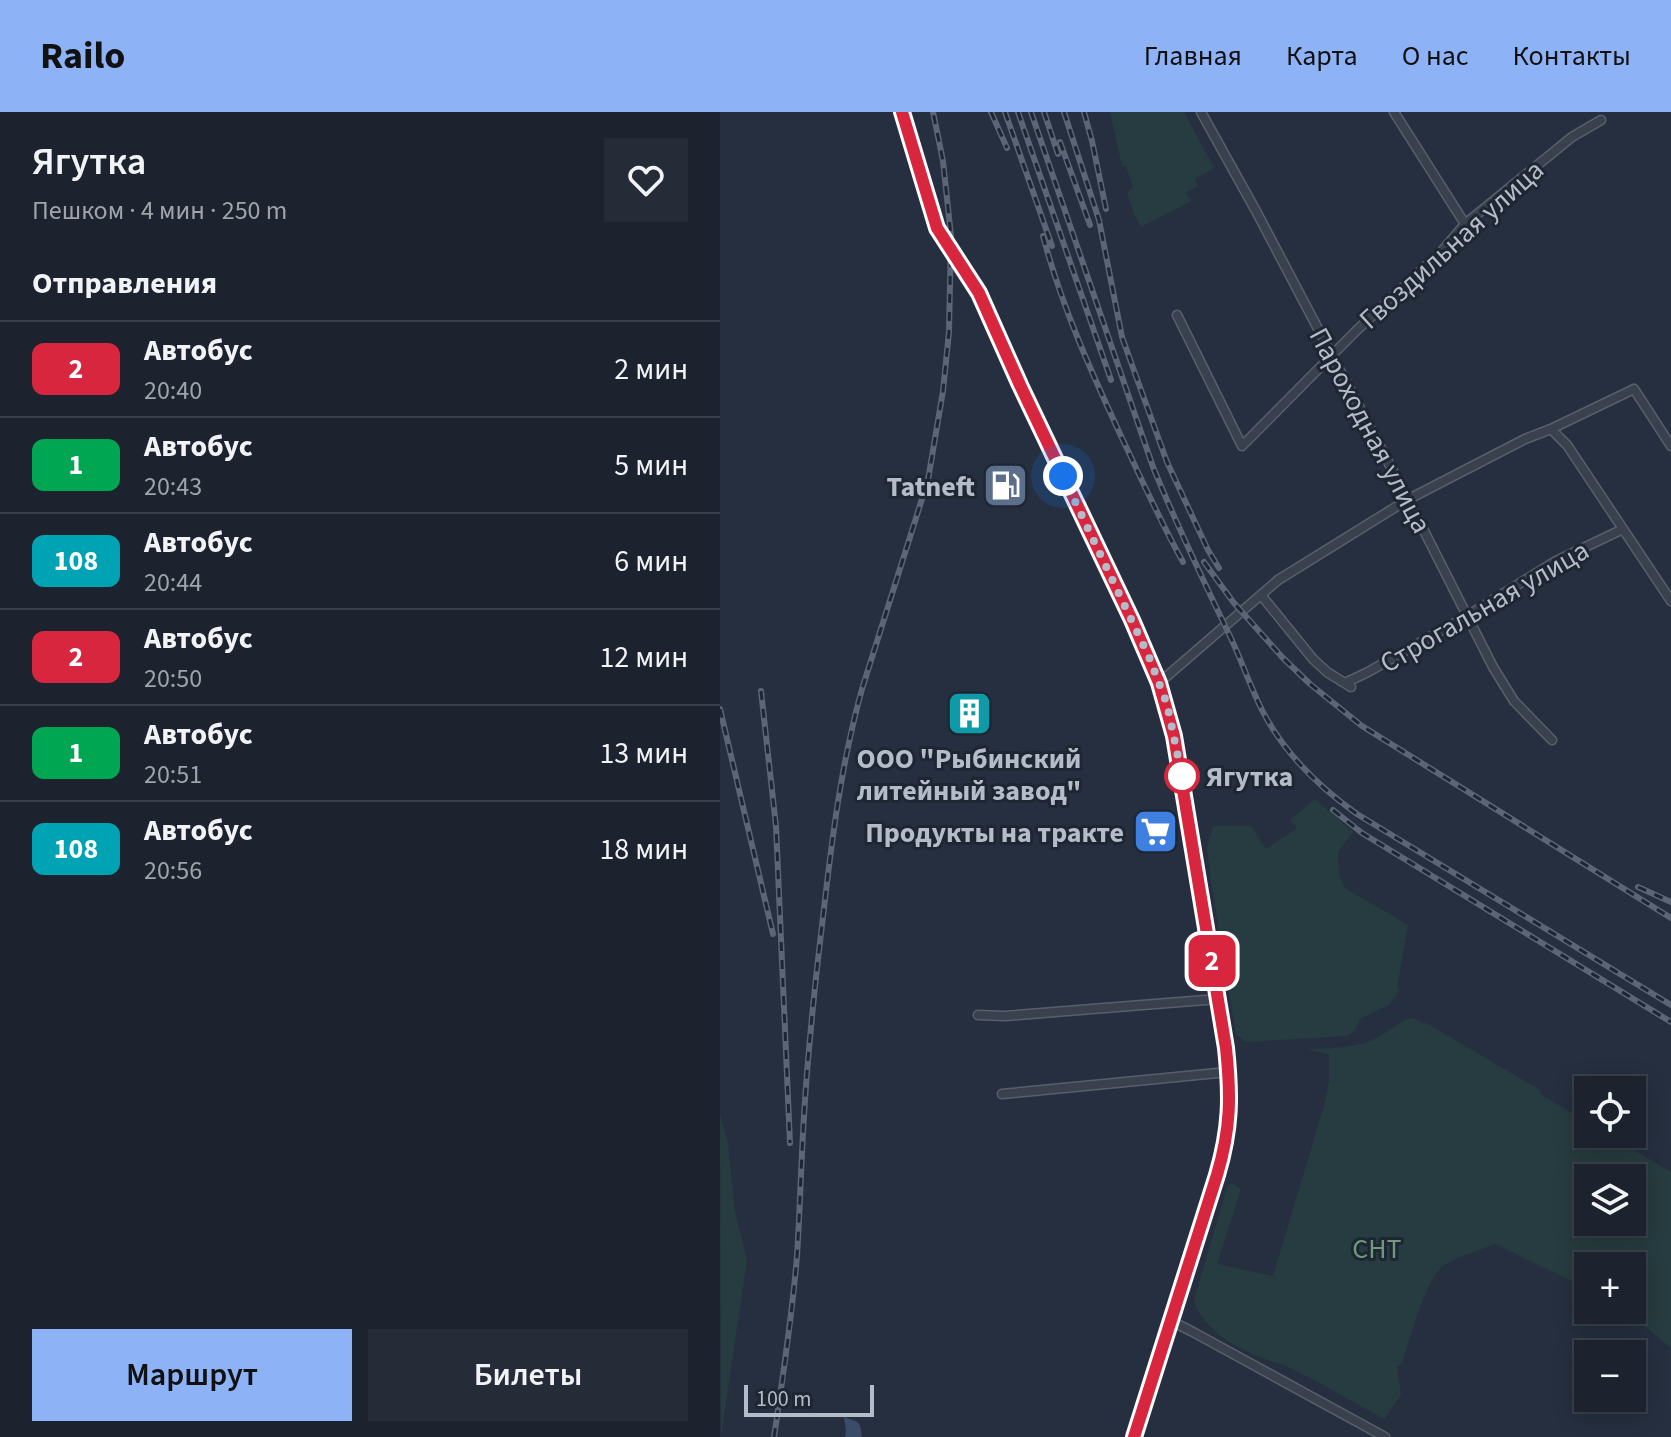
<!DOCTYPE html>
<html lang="ru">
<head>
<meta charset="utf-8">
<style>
  body { margin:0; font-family:"Source Sans 3",sans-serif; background:#252b37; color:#f1f3f6; height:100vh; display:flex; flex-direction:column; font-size:30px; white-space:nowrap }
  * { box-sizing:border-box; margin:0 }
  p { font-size:26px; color:#a0a4aa }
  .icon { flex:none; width:44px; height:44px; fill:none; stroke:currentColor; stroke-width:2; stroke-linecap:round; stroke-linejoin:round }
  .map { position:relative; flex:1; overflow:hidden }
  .sheet { display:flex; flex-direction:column; background:#1c232f; width:720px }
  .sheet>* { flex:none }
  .badge { padding:0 16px; border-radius:12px; font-size:28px; line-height:52px }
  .fabs { position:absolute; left:854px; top:964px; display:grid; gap:16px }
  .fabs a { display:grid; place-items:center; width:72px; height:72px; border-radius:0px; background:#1c232f; box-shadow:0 4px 20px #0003,0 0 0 2px #3a404b; font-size:40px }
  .scale { position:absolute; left:24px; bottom:20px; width:130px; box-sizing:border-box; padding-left:8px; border:4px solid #b5bcc9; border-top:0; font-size:22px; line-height:28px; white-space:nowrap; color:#b5bcc9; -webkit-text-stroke:6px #1e2634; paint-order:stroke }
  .you { position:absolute; width:40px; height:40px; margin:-20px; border:6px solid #fff; border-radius:50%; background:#1a73e8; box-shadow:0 0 0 12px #1a73e833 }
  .map>.badge { position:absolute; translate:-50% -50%; box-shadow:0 0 0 4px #fff }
  h2 { padding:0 32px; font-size:30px; line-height:72px }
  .round { display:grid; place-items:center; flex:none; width:84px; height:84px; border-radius:0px; background:#252b37 }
  .head { display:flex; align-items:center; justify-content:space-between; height:136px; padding:0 32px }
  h1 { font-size:38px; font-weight:600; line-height:60px }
  .cta { display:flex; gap:16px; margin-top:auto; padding:16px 32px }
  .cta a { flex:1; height:92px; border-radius:0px; background:#8db3f6; color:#111; font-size:32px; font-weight:600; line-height:92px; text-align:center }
  .cta a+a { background:#252b37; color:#f1f3f6 }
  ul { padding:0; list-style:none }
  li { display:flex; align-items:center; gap:24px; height:96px; padding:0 32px; border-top:2px solid #3a404b }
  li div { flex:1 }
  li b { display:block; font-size:30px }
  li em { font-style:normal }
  li .badge { min-width:88px; font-weight:700; text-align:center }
  header { display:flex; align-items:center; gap:48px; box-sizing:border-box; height:112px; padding:0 40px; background:#8db3f6; color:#111 }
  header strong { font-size:38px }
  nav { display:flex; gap:44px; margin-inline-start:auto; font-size:28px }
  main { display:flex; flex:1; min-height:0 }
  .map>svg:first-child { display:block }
  .green { fill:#273c40; fill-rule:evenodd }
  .water { fill:#3b4c68 }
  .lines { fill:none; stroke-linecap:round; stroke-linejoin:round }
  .minor-casing { stroke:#575f6c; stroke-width:11 }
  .tertiary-casing { stroke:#575f6c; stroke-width:13 }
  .minor { stroke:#39414f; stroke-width:8 }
  .tertiary { stroke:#39414f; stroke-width:10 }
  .rail-casing { stroke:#5b6576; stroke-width:6 }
  .rail { stroke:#1e2634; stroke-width:3; stroke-dasharray:9; stroke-linecap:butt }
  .line-casing { stroke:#fff; stroke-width:18 }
  .line { stroke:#d7263d; stroke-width:12 }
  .walk { stroke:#b5bcc9; stroke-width:8; stroke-dasharray:0 14.4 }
  .stop-dot { fill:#fff; stroke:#d7263d; stroke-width:4 }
  .labels { text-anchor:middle; stroke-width:6; stroke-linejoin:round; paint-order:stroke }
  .street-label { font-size:28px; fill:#b5bcc9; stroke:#1e2634 }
  .poi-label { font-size:28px; font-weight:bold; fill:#b5bcc9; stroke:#1e2634; text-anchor:end }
  .stop-label { font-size:28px; font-weight:bold; fill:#b5bcc9; stroke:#1e2634; text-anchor:start }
  .park-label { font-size:28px; fill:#6d9a79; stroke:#1e2634 }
</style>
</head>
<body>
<header>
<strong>Railo</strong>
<nav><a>Главная</a><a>Карта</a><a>О нас</a><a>Контакты</a></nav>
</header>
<main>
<section class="sheet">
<div class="head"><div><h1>Ягутка</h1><p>Пешком · 4 мин · 250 m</p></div><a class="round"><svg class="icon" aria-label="heart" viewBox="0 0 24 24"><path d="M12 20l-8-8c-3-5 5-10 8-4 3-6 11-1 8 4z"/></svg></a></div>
<h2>Отправления</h2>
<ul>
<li><span class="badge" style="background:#d7263d;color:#fff">2</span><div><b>Автобус</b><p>20:40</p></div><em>2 мин</em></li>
<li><span class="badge" style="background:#00a651;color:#fff">1</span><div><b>Автобус</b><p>20:43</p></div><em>5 мин</em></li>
<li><span class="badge" style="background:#00a3b4;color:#fff">108</span><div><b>Автобус</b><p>20:44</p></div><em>6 мин</em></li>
<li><span class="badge" style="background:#d7263d;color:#fff">2</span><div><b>Автобус</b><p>20:50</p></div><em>12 мин</em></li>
<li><span class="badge" style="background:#00a651;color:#fff">1</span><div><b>Автобус</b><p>20:51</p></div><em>13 мин</em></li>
<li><span class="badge" style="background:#00a3b4;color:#fff">108</span><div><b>Автобус</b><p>20:56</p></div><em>18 мин</em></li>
</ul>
<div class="cta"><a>Маршрут</a><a>Билеты</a></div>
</section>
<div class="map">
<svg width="951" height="1325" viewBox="0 0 951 1325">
  <rect width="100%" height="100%" fill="#252f3f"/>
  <!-- green -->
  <path class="green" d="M390,0H464L494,56L475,67L478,74L466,80L471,89L421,115L413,100L407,80L413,76L406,54H402Z
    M595,687L633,720L618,740L619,764L625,776L688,813L677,876L680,878L669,893L640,907L635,918L627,924L526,930L516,923L491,769L487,736L493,714H531L546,737L577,716L570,708Z
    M693,906L702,911H706L820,978L822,983L868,1011V1022H887L951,1060V1236L904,1198H912V1154H868V1177L775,1132C758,1139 738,1144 723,1154C705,1167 690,1228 682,1251L677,1255L681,1283L664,1307C632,1289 599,1270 566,1254C558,1251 550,1249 542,1246C517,1236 481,1217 474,1188L507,1075L511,1071L521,1077L497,1152L553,1164L605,990L609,969V942L586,937C612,936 638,937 660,924C672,917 680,909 693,906ZM868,1066H912V1110H868Z
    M0,1002L8,1032L15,1099L27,1148L1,1325Z"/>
  <!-- water -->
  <path class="water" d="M124,1305C140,1311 140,1308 142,1325H125L126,1318Z"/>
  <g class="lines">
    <defs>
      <path id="minor" d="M481,0L536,99L695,401L773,555L794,589L832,628
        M674,0L745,112
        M457,203L522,334L637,218L721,140L745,112L852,25L881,8
        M831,317L847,333L951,489
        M541,483L593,547L607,560L631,575
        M439,571L558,468L687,388L805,327L831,317L914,277L951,334
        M625,571L648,560L747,504L836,449L903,417
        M258,903L285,904L498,887
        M282,982L508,960
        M451,1209L473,1220L665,1325"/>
      <path id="tertiary" d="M182,0L217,116L259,181L300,273L412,508L429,545L447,592L459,648L481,775L504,921L510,973V1002L502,1047L414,1325"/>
    </defs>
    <!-- minor casing -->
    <use href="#minor" class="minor-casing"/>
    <!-- tertiary casing -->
    <use href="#tertiary" class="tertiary-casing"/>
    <!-- minor -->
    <use href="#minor" class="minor"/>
    <!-- tertiary -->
    <use href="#tertiary" class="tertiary"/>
    <defs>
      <path id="rail" d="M271,0L287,36
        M285,0L332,134
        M298,0L391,268
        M311,0L433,355C456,411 482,466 509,522C521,547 530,574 543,600C565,642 599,675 637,702L951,893
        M324,0L338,42
        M344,0L379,108L402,225L412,253L447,350L488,438L499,456
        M364,0L372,29L386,97
        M340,30L370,113
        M323,124C342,195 370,257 401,324C421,366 440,409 463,450
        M484,450L514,491L563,546L590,572L642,614L951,806
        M41,579L56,714L70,1031
        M0,597L53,822
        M613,698L642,721L951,910
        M918,775L951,790
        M54,1325C63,1265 72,1205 77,1144C80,1098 81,1051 84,1004C88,937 95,871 103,805C112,726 121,653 142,577L208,368L223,279L229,220L231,124L223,49L213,0"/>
    </defs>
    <!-- rail casing -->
    <use href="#rail" class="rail-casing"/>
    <!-- rail -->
    <use href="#rail" class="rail"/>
  </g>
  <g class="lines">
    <defs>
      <path id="line" d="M182,0L217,116L259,181L300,273L412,508L439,571L454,624L506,936C511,984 511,1016 497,1063L414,1325"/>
    </defs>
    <!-- line casing -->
    <use href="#line" class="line-casing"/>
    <!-- line -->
    <use href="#line" class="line"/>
    <!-- walk -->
    <path class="walk" d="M343,364L429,545L447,592L462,664"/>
  </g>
  <!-- icons -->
  <defs>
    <symbol id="fuel-square" viewBox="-11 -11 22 22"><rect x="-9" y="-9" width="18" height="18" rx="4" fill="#5c6f8a" stroke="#1e2634"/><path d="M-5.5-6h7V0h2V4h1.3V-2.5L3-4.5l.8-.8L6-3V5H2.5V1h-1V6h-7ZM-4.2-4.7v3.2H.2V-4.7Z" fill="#fff"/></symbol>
    <symbol id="building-square" viewBox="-11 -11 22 22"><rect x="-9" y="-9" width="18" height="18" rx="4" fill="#0f9aa8" stroke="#1e2634"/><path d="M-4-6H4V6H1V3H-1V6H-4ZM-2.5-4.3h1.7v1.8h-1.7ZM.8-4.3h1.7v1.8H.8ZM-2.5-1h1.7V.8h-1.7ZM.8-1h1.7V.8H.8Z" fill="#fff"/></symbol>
    <symbol id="supermarket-square" viewBox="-11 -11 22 22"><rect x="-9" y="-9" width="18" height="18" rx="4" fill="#3f7fe0" stroke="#1e2634"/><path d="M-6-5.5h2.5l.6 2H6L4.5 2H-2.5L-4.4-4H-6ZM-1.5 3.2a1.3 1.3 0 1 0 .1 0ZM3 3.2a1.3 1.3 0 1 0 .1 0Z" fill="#fff"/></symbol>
  </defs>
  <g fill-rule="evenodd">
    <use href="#fuel-square" x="260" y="348" width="51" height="51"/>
    <use href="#building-square" x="224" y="576" width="51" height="51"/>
    <use href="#supermarket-square" x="410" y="694" width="51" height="51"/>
  </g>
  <!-- markers -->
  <circle class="stop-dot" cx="462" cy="664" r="16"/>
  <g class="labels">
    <!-- street labels -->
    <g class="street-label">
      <text transform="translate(731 132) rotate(-42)" y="10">Гвоздильная улица</text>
      <text transform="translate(651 318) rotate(62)" y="10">Пароходная улица</text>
      <text transform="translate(764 494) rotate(-30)" y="10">Строгальная улица</text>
    </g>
    <!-- poi labels -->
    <g class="poi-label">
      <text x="255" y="384">Tatneft</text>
      <text x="249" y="656" text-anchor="middle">ООО "Рыбинский<tspan x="249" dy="32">литейный завод"</tspan></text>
      <text x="404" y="730">Продукты на тракте</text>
    </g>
    <!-- stop labels -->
    <g class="stop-label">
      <text x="486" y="674">Ягутка</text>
    </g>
    <!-- park labels -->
    <g class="park-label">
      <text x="657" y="1146">СНТ</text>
    </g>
  </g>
</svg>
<div class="fabs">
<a><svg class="icon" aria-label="locate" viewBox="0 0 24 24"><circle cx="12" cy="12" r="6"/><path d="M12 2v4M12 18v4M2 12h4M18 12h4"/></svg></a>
<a><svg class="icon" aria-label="layers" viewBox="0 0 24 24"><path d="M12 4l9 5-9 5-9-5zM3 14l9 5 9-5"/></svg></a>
<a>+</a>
<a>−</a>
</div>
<div class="scale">100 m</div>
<div class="you" style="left:343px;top:364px"></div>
<b class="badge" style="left:492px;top:849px;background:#d7263d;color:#fff">2</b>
</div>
</main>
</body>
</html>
